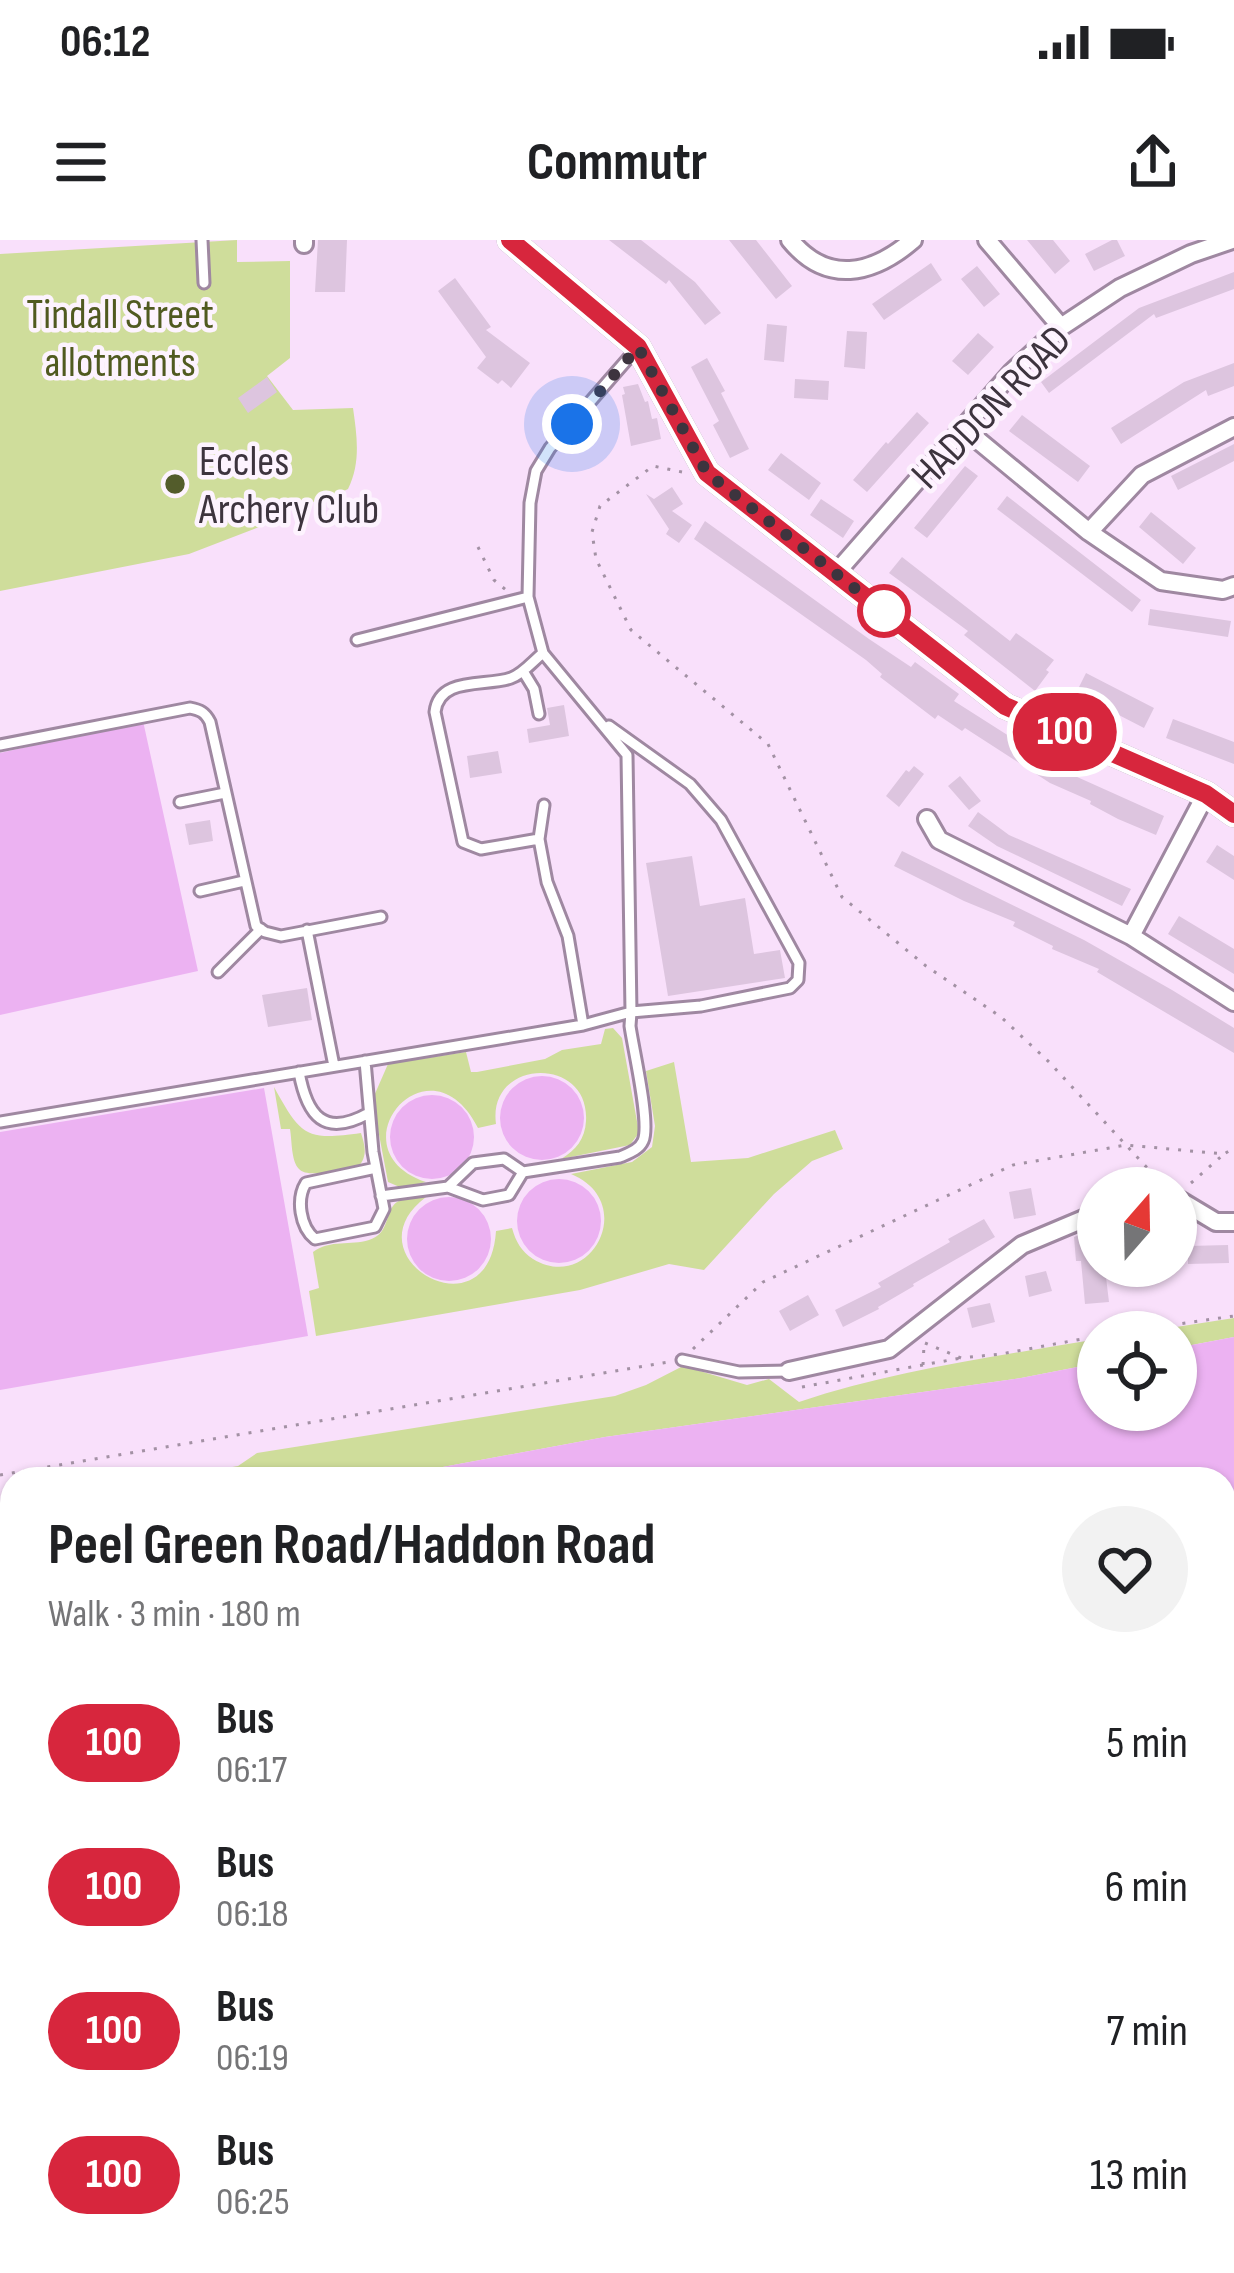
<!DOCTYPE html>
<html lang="en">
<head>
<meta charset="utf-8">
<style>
  body { margin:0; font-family:"Sofia Sans Condensed",sans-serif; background:#f2f2f2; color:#202124; height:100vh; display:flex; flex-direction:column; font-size:45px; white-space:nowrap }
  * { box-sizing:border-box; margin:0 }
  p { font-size:39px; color:#757577 }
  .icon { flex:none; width:66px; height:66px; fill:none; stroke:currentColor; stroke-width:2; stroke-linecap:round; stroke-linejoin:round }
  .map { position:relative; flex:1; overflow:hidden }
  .panel { position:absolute; left:0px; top:1227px; width:1236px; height:807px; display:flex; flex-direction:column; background:#fff; border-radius:36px 36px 0 0; box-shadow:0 3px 9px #0004 }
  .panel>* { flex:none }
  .badge { padding:0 24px; border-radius:39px; font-size:42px; line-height:78px }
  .needle { width:78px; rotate:20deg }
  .buttons { position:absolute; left:1077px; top:927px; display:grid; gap:24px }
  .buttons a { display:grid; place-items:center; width:120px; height:120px; border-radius:50%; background:#fff; box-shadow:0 3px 9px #0004; font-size:60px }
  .you { position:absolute; width:60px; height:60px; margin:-30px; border:9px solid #fff; border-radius:50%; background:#1a73e8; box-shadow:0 0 0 18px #1a73e833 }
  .map>.badge { position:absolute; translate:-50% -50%; box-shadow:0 0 0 6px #fff }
  .round { display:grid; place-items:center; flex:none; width:126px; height:126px; border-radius:63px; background:#f2f2f2 }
  .headline { display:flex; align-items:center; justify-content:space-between; height:204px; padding:0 48px }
  h1 { font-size:57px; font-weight:700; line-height:90px }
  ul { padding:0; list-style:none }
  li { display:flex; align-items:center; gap:36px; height:144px; padding:0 48px }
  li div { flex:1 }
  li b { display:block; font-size:45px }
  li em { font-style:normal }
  li .badge { min-width:132px; font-weight:700; text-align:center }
  .status { display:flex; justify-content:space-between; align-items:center; height:84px; padding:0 60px; background:#fff; direction:ltr }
  .status svg { height:33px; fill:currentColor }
  header { display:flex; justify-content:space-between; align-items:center; height:156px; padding:0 48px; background:#fff; font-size:54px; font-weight:700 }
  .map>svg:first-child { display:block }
  .green { fill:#cfdd9b }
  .forest { fill:#a9b867 }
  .water { fill:#ecb2f2 }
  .building { fill:#ddc5df }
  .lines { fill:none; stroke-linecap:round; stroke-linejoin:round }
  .service-casing { stroke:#9f88a1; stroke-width:15 }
  .minor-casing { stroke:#9f88a1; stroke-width:22 }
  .tertiary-casing { stroke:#9f88a1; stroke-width:27 }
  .path { stroke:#a391a4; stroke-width:3; stroke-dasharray:3 9; stroke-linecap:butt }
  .service { stroke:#fff; stroke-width:9 }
  .minor { stroke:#fff; stroke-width:16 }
  .tertiary { stroke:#fff; stroke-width:21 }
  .line-casing { stroke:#fff; stroke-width:27 }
  .line { stroke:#d7263d; stroke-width:18 }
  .walk { stroke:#3d343e; stroke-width:12; stroke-dasharray:0 21.6 }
  .poi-dot { fill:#535c2b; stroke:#fdf3fe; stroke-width:4.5 }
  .stop-dot { fill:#fff; stroke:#d7263d; stroke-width:6 }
  .labels { text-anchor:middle; stroke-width:9; stroke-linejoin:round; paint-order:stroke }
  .park-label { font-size:42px; fill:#505a20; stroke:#fdf3fe }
  .street-label { font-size:42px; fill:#3d343e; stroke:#fdf3fe }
  .poi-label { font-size:42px; fill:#3d343e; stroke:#fdf3fe; text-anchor:start }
</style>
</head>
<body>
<div class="status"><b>06:12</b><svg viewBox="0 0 49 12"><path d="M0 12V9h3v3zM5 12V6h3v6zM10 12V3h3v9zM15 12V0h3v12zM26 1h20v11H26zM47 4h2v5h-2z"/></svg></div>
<header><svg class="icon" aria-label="menu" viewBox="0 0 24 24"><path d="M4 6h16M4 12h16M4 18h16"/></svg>Commutr<svg class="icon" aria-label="share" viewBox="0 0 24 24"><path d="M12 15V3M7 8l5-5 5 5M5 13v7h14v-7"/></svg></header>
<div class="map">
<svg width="1234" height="2033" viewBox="0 0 1234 2033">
  <rect width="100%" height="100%" fill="#f9e0fb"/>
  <!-- green -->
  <path class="green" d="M237,0V22L290,21V118L267,136L293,170L353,168C357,196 361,223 348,249L327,259L289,267L259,287L189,314L0,351V14Z
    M613,788L622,798L638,887V894L630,905L561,919C576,910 585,899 586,881C590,815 487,818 496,884L478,888C429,791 331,910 426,942L402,948L388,942L374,868V856L388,824L466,812L471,832H477L545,819L562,810L601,804L605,789Z
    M674,822L691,922L748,918L835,890L843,909L812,921L774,954L704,1030L669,1024L580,1050L316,1096L309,1051L319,1048L313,1012C331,999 350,1006 369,1000C391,993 384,971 397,962C404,957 417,958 426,957C346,1017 489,1099 496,991L512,988C516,1002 521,1011 533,1019C591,1054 639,962 571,934L632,922L652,907L655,886L646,831Z
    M274,847C301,896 306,901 361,893C365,906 368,916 358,927C346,929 307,939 299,929C291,921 292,900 290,889H281Z
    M1234,1078V1097L1176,1108V1092H1144Z
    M1098,1099V1123L1021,1138L605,1197L378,1239H165L238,1226L257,1213L615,1156L646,1145L683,1126L747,1145L769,1139L799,1162C894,1130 999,1116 1098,1099Z
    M1234,1259V1502L1224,1514V1261Z"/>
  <!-- forest -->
  <path class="forest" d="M748,2022H889L919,2033H759Z
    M1115,2022H1207L1202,2033H1103Z"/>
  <!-- water -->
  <path class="water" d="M143,481L198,731L0,775V513Z
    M500 878a42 42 0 1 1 84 0a42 42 0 1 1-84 0Z
    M264,848L308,1096L0,1150V892Z
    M390 897a42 42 0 1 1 84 0a42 42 0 1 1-84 0Z
    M517 981a42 42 0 1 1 84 0a42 42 0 1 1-84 0Z
    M407 999a42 42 0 1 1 84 0a42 42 0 1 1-84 0Z
    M1234,1097V1259L1224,1261V1239H378L605,1197L1021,1138L1098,1123V1170H1176V1108Z
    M12,1306V1496L0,1498V1308Z"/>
  <!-- building -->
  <path class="building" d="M318,0H347L345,52H315Z
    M609,0H641L695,42L721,73L705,85L669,40L666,44Z
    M729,0H756L792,46L776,59Z
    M1027,0H1053L1070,21L1055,34Z
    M1112,0H1117L1125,16L1094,31L1085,14Z
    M931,23L942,40L884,80L872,64Z
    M977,26L1000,54L984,67L961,39Z
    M1234,32V49L1156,78L1154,74L1049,153L1041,142L1139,68Z
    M455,38L491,87L486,90L530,123L511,148L502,140L498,144L477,128L486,117L438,51Z
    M767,84L787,86L784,122L764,120Z
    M847,91L867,92L865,129L844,127Z
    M978,93L994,107L968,135L952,121Z
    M707,118L725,151L721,153L749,209L730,218L713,185L719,181L691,127Z
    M1234,123V146L1208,156L1206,150L1121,204L1111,188L1184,142Z
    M267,137L277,152L248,173L238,158Z
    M795,139L829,141L828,160L794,158Z
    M638,144L645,162L648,161L652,179L657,178L661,199L631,206L622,155L625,154L623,147Z
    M917,172L929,183L867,252L853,240L886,202L888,204Z
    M1022,175L1090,226L1078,242L1009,191Z
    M1234,204V221L1178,250L1171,236Z
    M781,213L821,243L809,260L768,230Z
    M965,226L978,236L927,298L914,288Z
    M672,247L683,264L672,271L692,285L679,303L666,294L669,289L646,254L654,259Z
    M1007,256L1141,360L1132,372L997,269Z
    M821,259L854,281L843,298L810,275Z
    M1151,272L1196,308L1183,324L1139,287Z
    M705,281L869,399L911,427L915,422L959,454L954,461L1048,521L1046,523L1164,576L1156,595L1118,579L1090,564L1091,561L1050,543L965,488L962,491L938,475L935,479L880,437L882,434L866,420L694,299Z
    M902,317L1010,401L1016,393L1054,420L1046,430L1049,432L1035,451L964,395L968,391L889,333Z
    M1150,369L1231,381L1228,397L1148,385Z
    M1086,433L1154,468L1144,488L1076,453Z
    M564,465L569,496L529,503L527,489L550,485L547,468Z
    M1173,479L1234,502V524L1166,498Z
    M498,511L502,533L470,538L467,516Z
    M914,526L924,534L899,567L886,556L906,530L909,532Z
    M960,536L981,561L969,570L948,546Z
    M978,572L1009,595L1131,649L1122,666L997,606L968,586Z
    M210,580L213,601L189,605L185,584Z
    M1217,605L1234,616V640L1206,622Z
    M902,611L1084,700L1172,750L1234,788V813L1097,732L1099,729L1052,709L1053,706L1013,686L1015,682L964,661L894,626Z
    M692,616L700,666L745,658L754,714L780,710L785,738L668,756L646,623Z
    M1179,676L1234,709V734L1168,694Z
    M307,748L312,780L268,787L262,755Z
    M1031,948L1036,975L1014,979L1009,952Z
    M984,979L995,997L913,1044L914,1046L878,1067L879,1069L843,1087L835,1070L881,1047L878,1043L950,1002L948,999Z
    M1096,988L1098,1030L1105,1029L1109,1062L1085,1064L1081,1021H1076L1074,997Z
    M1228,1005L1229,1023L1188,1024V1006Z
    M1046,1031L1052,1051L1029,1057L1025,1036Z
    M808,1055L819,1075L790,1091L779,1071Z
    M990,1063L995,1082L972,1088L967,1068Z"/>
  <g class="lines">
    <defs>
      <path id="service" d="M202,0L204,43
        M357,400L528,357
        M523,431L534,449L539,474
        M0,505L190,468C200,470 205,472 210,482L256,686L265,692L281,696L381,677
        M180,562L225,553
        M544,565L539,599L547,642L568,696L583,785
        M539,599L481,609L463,602L435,472C439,436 486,447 511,438C523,434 533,421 543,413
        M200,651L244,641
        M307,690L334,826
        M218,732L261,689
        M365,821L373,912L384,969L375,987L315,999C300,987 296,959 306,943L376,928
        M299,832C307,876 324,898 369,873
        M0,882L583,785L631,772L627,515L543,413L528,357L530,263L536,231L550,208L638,107
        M448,947L473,923L504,919L523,932L620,917C629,913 639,910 643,901C651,884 633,808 630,786L631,772L701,766L790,748L798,740L799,723L721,580L690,544L609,486
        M381,956L448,947L483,960L509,955L523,932
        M682,1120L739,1132L789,1131"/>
      <path id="minor" d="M304,0V4
        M790,0C827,45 872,35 913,0
        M987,0L1061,87
        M962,187L1089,292L1161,341L1223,350L1234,346
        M1089,292L1142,235L1234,187
        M836,333L1012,132L1061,87L1120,48L1191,14L1232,0
        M927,579L939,600L1131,696L1234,762
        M1131,696L1206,554
        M1176,958L1216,982H1234
        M789,1131L889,1109L1022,1005L1098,973
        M1224,1541L1234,1529
        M1224,1914L1234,1974
        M300,2028L304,2022"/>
      <path id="tertiary" d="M510,0L638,107L707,233L1005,466L1206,554L1234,574
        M0,1583L12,1581
        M0,1607L12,1605
        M688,2022L698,2033
        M720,2022L731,2033"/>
    </defs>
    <!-- service casing -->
    <use href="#service" class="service-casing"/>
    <!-- minor casing -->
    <use href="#minor" class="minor-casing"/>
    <!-- tertiary casing -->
    <use href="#tertiary" class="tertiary-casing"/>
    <!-- path -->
    <path class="path" d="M682,232L653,226L600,266L592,292L596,319L631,390L768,504L842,657L926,726L1001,777L1049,822L1163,945
      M478,307L494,340L506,350
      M1191,943L1224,914
      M1123,1092L1234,1076
      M925,1103L961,1118L1001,1114L1098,1096
      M693,1109L763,1042L1013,925L1126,905L1224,914L1234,908
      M923,1125L924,1105
      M802,1147L961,1118
      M0,1235L669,1122"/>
    <!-- service -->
    <use href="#service" class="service"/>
    <!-- minor -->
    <use href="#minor" class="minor"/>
    <!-- tertiary -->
    <use href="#tertiary" class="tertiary"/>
  </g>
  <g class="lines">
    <defs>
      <path id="line" d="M510,0L638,107L707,233L1005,466L1206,554L1234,574"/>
    </defs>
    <!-- line casing -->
    <use href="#line" class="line-casing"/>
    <!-- line -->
    <use href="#line" class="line"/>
    <!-- walk -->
    <path class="walk" d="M572,184L638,107L707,233L884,371"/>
  </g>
  <!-- markers -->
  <circle class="poi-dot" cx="175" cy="244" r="12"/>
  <circle class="stop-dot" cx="884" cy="371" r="24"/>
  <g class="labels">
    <!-- park labels -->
    <g class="park-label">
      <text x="120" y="88">Tindall Street<tspan x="120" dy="48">allotments</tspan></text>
    </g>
    <!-- street labels -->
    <g class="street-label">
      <text transform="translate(990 166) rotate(-46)" y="15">HADDON ROAD</text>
    </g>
    <!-- poi labels -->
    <g class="poi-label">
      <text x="199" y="235">Eccles<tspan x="199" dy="48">Archery Club</tspan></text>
    </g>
  </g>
</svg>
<div class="buttons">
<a><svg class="needle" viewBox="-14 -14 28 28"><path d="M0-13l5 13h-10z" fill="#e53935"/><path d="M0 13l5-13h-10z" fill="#757577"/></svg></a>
<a><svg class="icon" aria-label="locate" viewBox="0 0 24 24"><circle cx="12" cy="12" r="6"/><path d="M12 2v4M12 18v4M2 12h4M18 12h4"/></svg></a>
</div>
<div class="you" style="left:572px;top:184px"></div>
<b class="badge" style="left:1065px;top:492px;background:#d7263d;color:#fff">100</b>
<section class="panel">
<div class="headline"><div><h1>Peel Green Road/Haddon Road</h1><p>Walk · 3 min · 180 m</p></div><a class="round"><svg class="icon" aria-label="heart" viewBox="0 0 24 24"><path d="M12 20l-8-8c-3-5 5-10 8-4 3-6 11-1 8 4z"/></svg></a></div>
<ul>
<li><span class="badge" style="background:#d7263d;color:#fff">100</span><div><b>Bus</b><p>06:17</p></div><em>5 min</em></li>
<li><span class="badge" style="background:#d7263d;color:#fff">100</span><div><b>Bus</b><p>06:18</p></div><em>6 min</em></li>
<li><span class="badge" style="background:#d7263d;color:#fff">100</span><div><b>Bus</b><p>06:19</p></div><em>7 min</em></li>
<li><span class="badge" style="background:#d7263d;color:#fff">100</span><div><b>Bus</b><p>06:25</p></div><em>13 min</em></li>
</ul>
</section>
</div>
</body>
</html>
